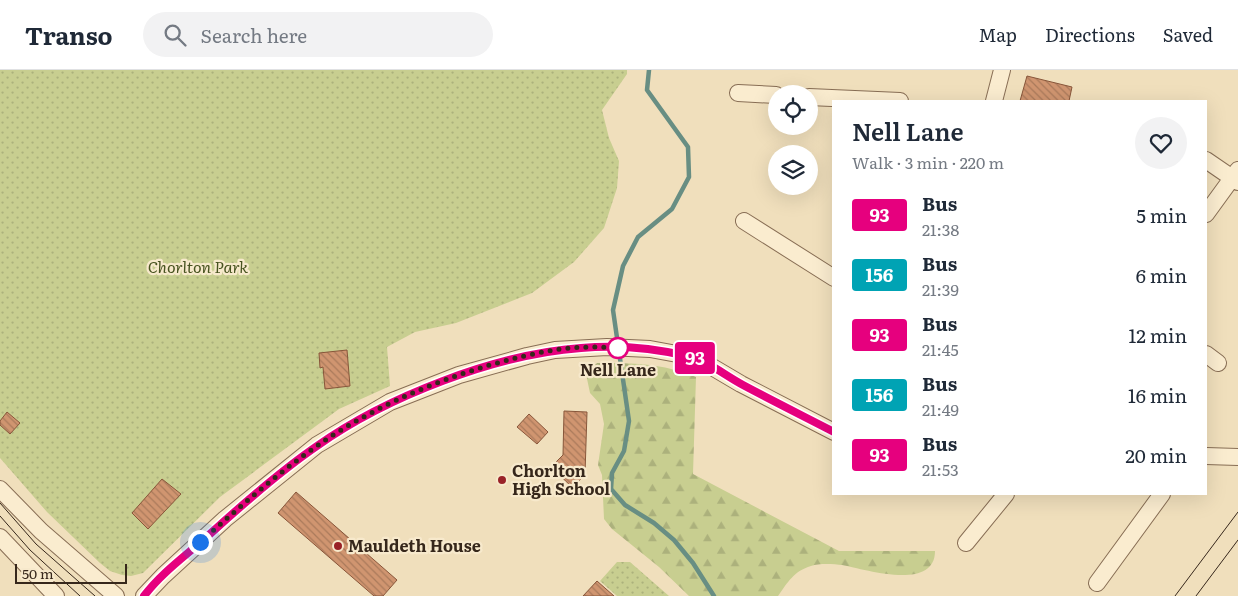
<!DOCTYPE html>
<html lang="en">
<head>
<meta charset="utf-8">
<style>
  body { margin:0; font-family:Literata,serif; background:#f2f2f3; color:#1f2937; height:100vh; display:flex; flex-direction:column; font-size:19px; white-space:nowrap }
  * { box-sizing:border-box; margin:0 }
  p { font-size:16px; color:#747a83 }
  .icon { flex:none; width:28px; height:28px; fill:none; stroke:currentColor; stroke-width:2; stroke-linecap:round; stroke-linejoin:round }
  .map { position:relative; flex:1; overflow:hidden }
  .panel { position:absolute; left:832px; top:30px; width:375px; height:395px; display:flex; flex-direction:column; background:#fff; border-radius:0px; box-shadow:0 5px 20px #0002 }
  .panel>* { flex:none }
  .badge { padding:0 10px; border-radius:4px; font-size:18px; line-height:32px }
  .controls { position:absolute; left:768px; top:15px; display:grid; gap:10px }
  .controls a { display:grid; place-items:center; width:50px; height:50px; border-radius:50%; background:#fff; box-shadow:0 5px 20px #0002; font-size:25px }
  .scale { position:absolute; left:15px; bottom:12px; width:112px; box-sizing:border-box; padding-left:5px; border:2px solid #36271b; border-top:0; font-size:14px; line-height:18px; white-space:nowrap; color:#36271b; -webkit-text-stroke:4px #f7e9cc; paint-order:stroke }
  .you { position:absolute; width:25px; height:25px; margin:-12px; border:4px solid #fff; border-radius:50%; background:#1a73e8; box-shadow:0 0 0 8px #1a73e833 }
  .map>.badge { position:absolute; translate:-50% -50%; box-shadow:0 0 0 2px #fff }
  .round { display:grid; place-items:center; flex:none; width:52px; height:52px; border-radius:26px; background:#f2f2f3 }
  .summary { display:flex; align-items:center; justify-content:space-between; height:85px; padding:0 20px }
  h1 { font-size:24px; font-weight:600; line-height:38px }
  ul { padding:0; list-style:none }
  li { display:flex; align-items:center; gap:15px; height:60px; padding:0 20px }
  li div { flex:1 }
  li b { display:block; font-size:19px }
  li em { font-style:normal }
  li .badge { min-width:55px; font-weight:700; text-align:center }
  header { display:flex; align-items:center; gap:30px; box-sizing:border-box; height:70px; padding:0 25px; background:#fff; border-bottom:1px solid #e0e1e3 }
  header strong { font-size:24px }
  nav { display:flex; gap:28px; margin-inline-start:auto; font-size:18px }
  .search { width:350px; height:45px; background:#f2f2f3; display:flex; align-items:center; gap:12px; box-sizing:border-box; padding:0 18px; border-radius:28px; color:#747a83; font-size:19px }
  .map>svg:first-child { display:block }
  .forest { fill:url(#forest-firs) }
  .park { fill:url(#park-dots) }
  .lines { fill:none; stroke-linecap:round; stroke-linejoin:round }
  .stream { stroke:#688e83; stroke-width:4.5 }
  .building { fill:url(#building-back-hatch); stroke:#88563a }
  .minor-casing { stroke:#886e55; stroke-width:18 }
  .minor { stroke:#faeccf; stroke-width:16 }
  .tram { stroke:#36271b; stroke-width:1 }
  .line-casing { stroke:#fff; stroke-width:11 }
  .line { stroke:#e6007e; stroke-width:8 }
  .walk { stroke:#36271b; stroke-width:5; stroke-dasharray:0 9 }
  .stop-dot { fill:#fff; stroke:#e6007e; stroke-width:2.5 }
  .poi-dot { fill:#992227; stroke:#f7e9cc; stroke-width:2 }
  .labels { text-anchor:middle; stroke-width:4.5; stroke-linejoin:round; paint-order:stroke }
  .park-label { font-size:16px; font-style:italic; fill:#485320; stroke:#f7e9cc }
  .stop-label { font-size:16px; font-weight:bold; fill:#36271b; stroke:#f7e9cc }
  .poi-label { font-size:16px; font-weight:bold; fill:#36271b; stroke:#f7e9cc; text-anchor:start }
</style>
</head>
<body>
<header>
<strong>Transo</strong>
<div class="search"><svg class="icon" aria-label="search" viewBox="0 0 24 24"><circle cx="10" cy="10" r="6"/><path d="M15 15l6 6"/></svg>Search here</div>
<nav><a>Map</a><a>Directions</a><a>Saved</a></nav>
</header>
<div class="map">
<svg width="1238" height="526" viewBox="0 0 1238 526">
  <defs>
    <pattern id="forest-firs" width="22" height="20" patternUnits="userSpaceOnUse" patternTransform="scale(1.25)"><rect width="22" height="20" fill="#c8ce90"/><path d="M5 1l3.5 6h-7zM16 11l3.5 6h-7z" fill="#acb17c"/></pattern>
    <pattern id="park-dots" width="8" height="8" patternUnits="userSpaceOnUse" patternTransform="scale(1.25)"><rect width="8" height="8" fill="#c8ce90"/><path d="M2 2h.1M6 6h.1" fill="none" stroke="#acb17c" stroke-width="1.8" stroke-linecap="round"/></pattern>
    <pattern id="building-back-hatch" width="6" height="6" patternUnits="userSpaceOnUse" patternTransform="scale(1.25)"><rect width="6" height="6" fill="#d09570"/><path d="M-1 5l2 2M0 0l6 6M5-1l2 2" fill="none" stroke="#aa7a5b"/></pattern>
  </defs>
  <rect width="100%" height="100%" fill="#f0dfbc"/>
  <!-- forest -->
  <path class="forest" d="M597,293C633,293 662,293 696,307L693,404L839,481H935C935,522 864,499 842,495C834,494 819,493 811,496C794,501 788,512 778,526H689L659,497L612,459L604,449L602,405L598,395L604,354L600,334L590,323L586,304Z"/>
  <!-- park -->
  <path class="park" d="M0,0H627V4L602,40L609,68L619,91L617,118L604,158L574,192L532,223L456,253L415,262L387,277L390,316L339,339L220,427L143,503L131,506L122,505L110,501L100,493L47,442L0,388Z
    M617,492H630L669,526H617L600,511Z"/>
  <g class="lines">
    <!-- stream -->
    <path class="stream" d="M649,0L647,20L688,77L689,107L672,139L638,167L623,196L613,240L629,351L624,381L612,403L611,419L625,435L654,453L674,470L693,493L714,526"/>
  </g>
  <!-- building -->
  <path class="building" d="M1027,6L1072,17L1069,31H1020Z
    M347,280L350,316L325,319L323,297L320,298L319,283Z
    M564,341L587,342L585,404L573,418L551,397L563,385Z
    M7,342L20,353L10,364L0,355V351Z
    M529,344L548,362L537,374L517,357Z
    M162,409L181,424L148,459L132,443Z
    M296,422L397,510L383,526H374L278,443Z
    M597,511L614,526H583Z"/>
  <g class="lines">
    <defs>
      <path id="minor" d="M738,23L776,25
        M809,27L900,31
        M994,31L1002,0
        M1206,90L1238,112
        M1206,144L1238,100
        M744,151L834,208
        M1206,284L1218,293
        M1206,386L1238,387
        M0,419L41,461L116,526
        M0,467L56,526
        M966,473L1006,424
        M1097,513L1162,424
        M144,526L163,506L225,449L317,375L390,332L459,305L527,286L555,280L607,277L650,279L688,286L702,291L741,314L834,362"/>
    </defs>
    <!-- minor casing -->
    <use href="#minor" class="minor-casing"/>
    <!-- minor -->
    <use href="#minor" class="minor"/>
    <!-- tram -->
    <path class="tram" d="M0,433L36,474L95,526
      M0,446L30,480L80,526
      M1175,526L1238,442
      M1196,526L1238,470"/>
  </g>
  <g class="lines">
    <defs>
      <path id="line" d="M144,526C162,502 188,484 210,464C244,433 279,402 317,376C386,327 496,284 581,278C615,275 653,278 687,286C707,290 724,305 743,315C773,331 803,346 834,362"/>
    </defs>
    <!-- line casing -->
    <use href="#line" class="line-casing"/>
    <!-- line -->
    <use href="#line" class="line"/>
    <!-- walk -->
    <path class="walk" d="M200,472C238,439 275,405 317,376C383,329 474,294 554,280C578,276 602,277 626,278H618"/>
  </g>
  <!-- markers -->
  <circle class="stop-dot" cx="618" cy="278" r="10"/>
  <g class="poi-dot">
    <circle cx="502" cy="410" r="5"/>
    <circle cx="338" cy="476" r="5"/>
  </g>
  <g class="labels">
    <!-- park labels -->
    <g class="park-label">
      <text x="198" y="203">Chorlton Park</text>
    </g>
    <!-- stop labels -->
    <g class="stop-label">
      <text x="618" y="306">Nell Lane</text>
    </g>
    <!-- poi labels -->
    <g class="poi-label">
      <text x="512" y="407">Chorlton<tspan x="512" dy="18">High School</tspan></text>
      <text x="348" y="482">Mauldeth House</text>
    </g>
  </g>
</svg>
<div class="controls">
<a><svg class="icon" aria-label="locate" viewBox="0 0 24 24"><circle cx="12" cy="12" r="6"/><path d="M12 2v4M12 18v4M2 12h4M18 12h4"/></svg></a>
<a><svg class="icon" aria-label="layers" viewBox="0 0 24 24"><path d="M12 4l9 5-9 5-9-5zM3 14l9 5 9-5"/></svg></a>
</div>
<div class="scale">50 m</div>
<div class="you" style="left:200px;top:472px"></div>
<b class="badge" style="left:695px;top:288px;background:#e6007e;color:#fff">93</b>
<section class="panel">
<div class="summary"><div><h1>Nell Lane</h1><p>Walk · 3 min · 220 m</p></div><a class="round"><svg class="icon" aria-label="heart" viewBox="0 0 24 24"><path d="M12 20l-8-8c-3-5 5-10 8-4 3-6 11-1 8 4z"/></svg></a></div>
<ul>
<li><span class="badge" style="background:#e6007e;color:#fff">93</span><div><b>Bus</b><p>21:38</p></div><em>5 min</em></li>
<li><span class="badge" style="background:#00a3b4;color:#fff">156</span><div><b>Bus</b><p>21:39</p></div><em>6 min</em></li>
<li><span class="badge" style="background:#e6007e;color:#fff">93</span><div><b>Bus</b><p>21:45</p></div><em>12 min</em></li>
<li><span class="badge" style="background:#00a3b4;color:#fff">156</span><div><b>Bus</b><p>21:49</p></div><em>16 min</em></li>
<li><span class="badge" style="background:#e6007e;color:#fff">93</span><div><b>Bus</b><p>21:53</p></div><em>20 min</em></li>
</ul>
</section>
</div>
</body>
</html>
